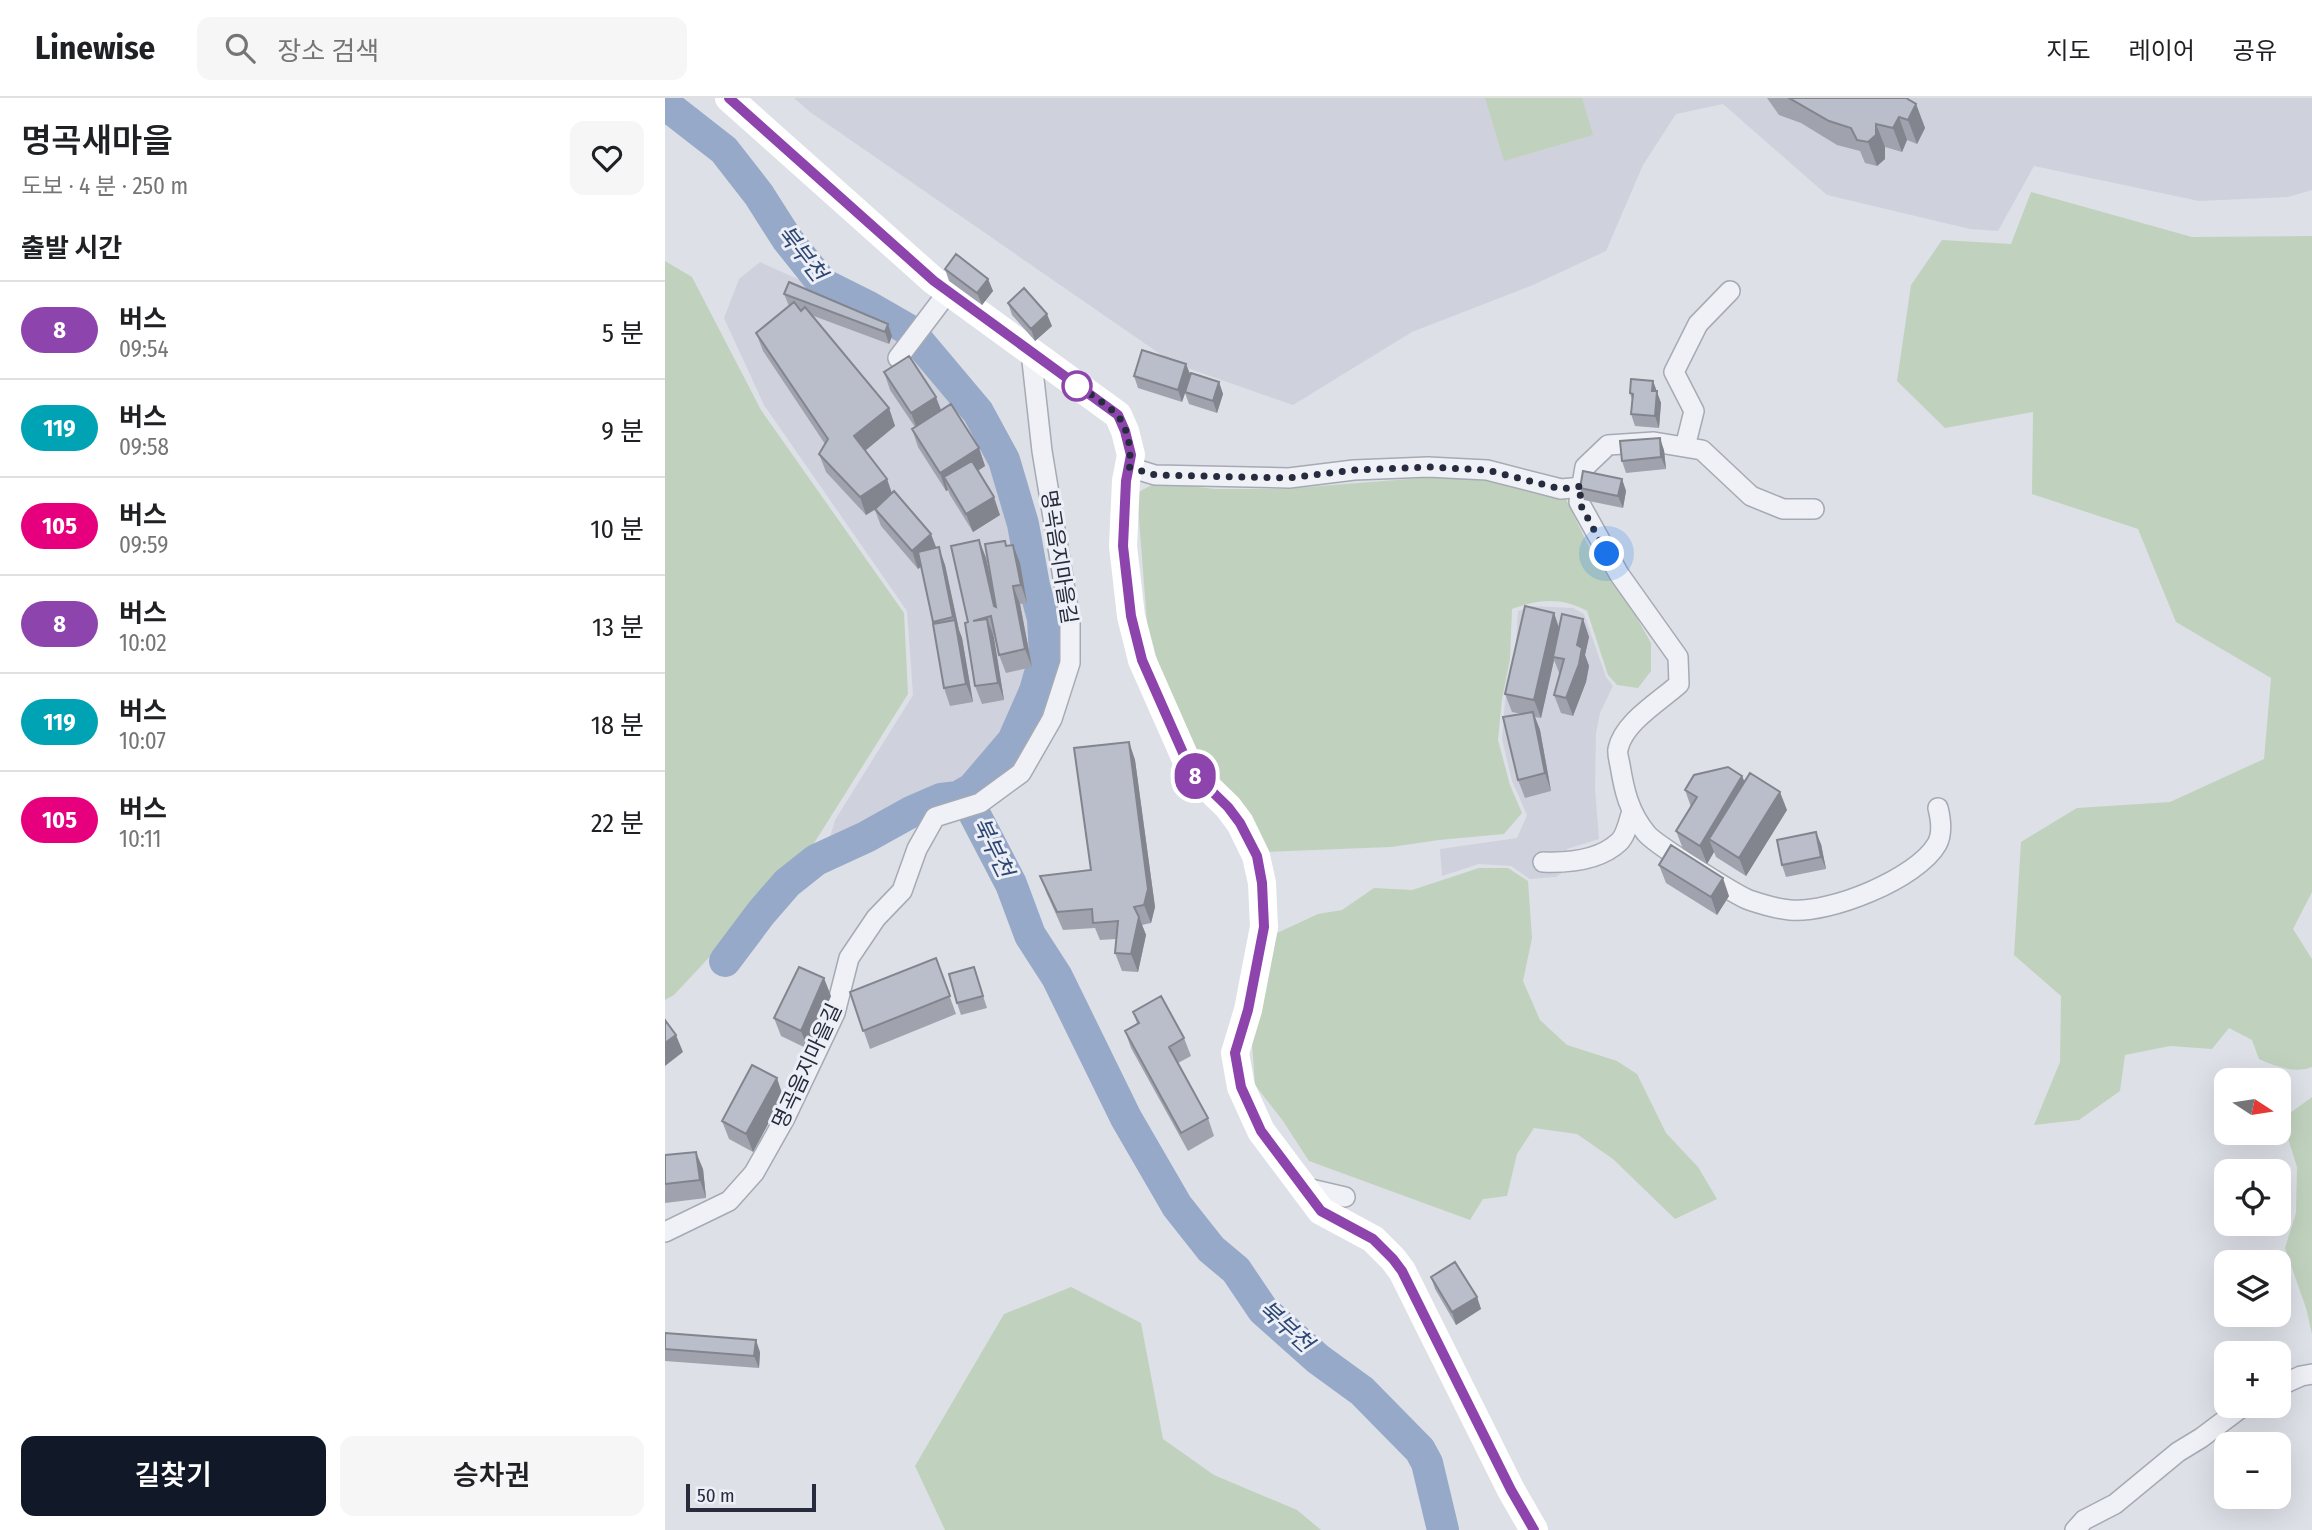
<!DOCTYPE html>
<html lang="ko">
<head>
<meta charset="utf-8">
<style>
  body { margin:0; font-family:"Fira Sans Condensed","Noto Sans KR",sans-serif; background:#f6f6f6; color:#202124; height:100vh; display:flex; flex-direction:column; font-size:26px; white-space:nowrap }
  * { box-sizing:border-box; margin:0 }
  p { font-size:23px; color:#757577 }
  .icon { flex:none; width:38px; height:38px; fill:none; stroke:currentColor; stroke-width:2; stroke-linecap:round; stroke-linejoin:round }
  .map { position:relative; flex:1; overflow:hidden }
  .side { display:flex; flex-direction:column; background:#fff; width:665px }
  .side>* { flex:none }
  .badge { padding:0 14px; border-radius:23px; font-size:24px; line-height:46px }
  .needle { width:46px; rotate:102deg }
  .buttons { position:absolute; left:1549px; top:970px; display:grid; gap:14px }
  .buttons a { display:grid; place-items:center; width:77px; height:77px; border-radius:14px; background:#fff; box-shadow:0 7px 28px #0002; font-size:35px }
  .scale { position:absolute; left:21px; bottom:18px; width:130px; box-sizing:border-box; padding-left:7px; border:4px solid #262c3e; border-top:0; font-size:19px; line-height:24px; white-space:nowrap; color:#262c3e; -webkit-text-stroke:5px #eceff5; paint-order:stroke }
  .you { position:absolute; width:35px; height:35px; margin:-18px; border:5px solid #fff; border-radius:50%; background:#1a73e8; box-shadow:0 0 0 10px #1a73e833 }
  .map>.badge { position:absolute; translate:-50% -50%; box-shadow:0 0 0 4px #fff }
  h2 { padding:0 21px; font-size:26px; line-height:63px }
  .round { display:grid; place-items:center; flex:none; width:74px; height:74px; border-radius:14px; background:#f6f6f6 }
  .headline { display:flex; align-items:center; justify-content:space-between; height:119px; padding:0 21px }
  h1 { font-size:33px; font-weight:600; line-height:52px }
  .primary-button { display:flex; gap:14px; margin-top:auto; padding:14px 21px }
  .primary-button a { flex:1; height:80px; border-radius:14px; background:#111827; color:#fff; font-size:28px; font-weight:600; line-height:80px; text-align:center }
  .primary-button a+a { background:#f6f6f6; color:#202124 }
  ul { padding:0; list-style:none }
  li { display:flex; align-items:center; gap:21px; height:98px; padding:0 21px; border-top:2px solid #e0e0e0 }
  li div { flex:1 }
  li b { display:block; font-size:26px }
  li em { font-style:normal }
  li .badge { min-width:77px; font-weight:700; text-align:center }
  header { display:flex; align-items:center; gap:42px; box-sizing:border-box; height:98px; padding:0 35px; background:#fff; border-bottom:2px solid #e0e0e0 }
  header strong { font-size:33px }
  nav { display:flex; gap:38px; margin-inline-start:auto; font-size:24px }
  .search { width:490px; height:63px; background:#f6f6f6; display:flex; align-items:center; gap:18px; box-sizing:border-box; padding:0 24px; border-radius:14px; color:#757577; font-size:26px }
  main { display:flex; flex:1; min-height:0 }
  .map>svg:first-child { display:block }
  .built { fill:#cfd2dc }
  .green { fill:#c0d2bd }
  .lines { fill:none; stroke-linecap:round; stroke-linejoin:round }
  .river { stroke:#96a9c9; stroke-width:32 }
  .street-casing { stroke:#a6aab4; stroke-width:22 }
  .street { stroke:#eff1f6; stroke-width:19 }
  .secondary { stroke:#fff; stroke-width:28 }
  .wall { fill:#a0a3ae }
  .shaded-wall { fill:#82858d }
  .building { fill:#babeca; stroke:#82858d; stroke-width:2 }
  .line-casing { stroke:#fff; stroke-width:16 }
  .line { stroke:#8e44ad; stroke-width:10 }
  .walk { stroke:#262c3e; stroke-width:7; stroke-dasharray:0 12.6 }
  .stop-dot { fill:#fff; stroke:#8e44ad; stroke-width:3.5 }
  .labels { text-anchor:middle; stroke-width:6; stroke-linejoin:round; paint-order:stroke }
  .street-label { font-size:21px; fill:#262c3e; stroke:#eceff5 }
  .water-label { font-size:23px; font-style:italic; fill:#2e4674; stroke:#eceff5 }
</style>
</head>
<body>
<header>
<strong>Linewise</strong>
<div class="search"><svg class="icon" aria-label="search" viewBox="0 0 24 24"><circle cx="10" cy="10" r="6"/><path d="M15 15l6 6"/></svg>장소 검색</div>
<nav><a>지도</a><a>레이어</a><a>공유</a></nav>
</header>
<main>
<section class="side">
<div class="headline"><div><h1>명곡새마을</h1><p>도보 · 4 분 · 250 m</p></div><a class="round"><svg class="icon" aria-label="heart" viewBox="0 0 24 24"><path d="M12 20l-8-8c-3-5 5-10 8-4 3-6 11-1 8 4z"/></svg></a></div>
<h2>출발 시간</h2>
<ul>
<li><span class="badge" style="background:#8e44ad;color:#fff">8</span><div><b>버스</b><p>09:54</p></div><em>5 분</em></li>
<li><span class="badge" style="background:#00a3b4;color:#fff">119</span><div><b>버스</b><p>09:58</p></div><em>9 분</em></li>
<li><span class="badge" style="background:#e6007e;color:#fff">105</span><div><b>버스</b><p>09:59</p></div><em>10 분</em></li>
<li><span class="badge" style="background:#8e44ad;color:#fff">8</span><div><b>버스</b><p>10:02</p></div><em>13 분</em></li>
<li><span class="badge" style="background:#00a3b4;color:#fff">119</span><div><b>버스</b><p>10:07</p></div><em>18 분</em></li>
<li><span class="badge" style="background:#e6007e;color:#fff">105</span><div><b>버스</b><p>10:11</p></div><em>22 분</em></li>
</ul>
<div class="primary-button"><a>길찾기</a><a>승차권</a></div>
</section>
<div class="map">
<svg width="1647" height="1432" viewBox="0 0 1647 1432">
  <rect width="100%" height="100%" fill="#dde0e7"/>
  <!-- built -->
  <path class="built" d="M129,0H1647V92L1623,99L1534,103L1369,68L1333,133L1305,131L1162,97L1058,6L1011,16L978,67L941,153L868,187L747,234L628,307L508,265L145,14Z
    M95,164L137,183L236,236L308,318L333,363L354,428L373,523L375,556L364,592L342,642L304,687L291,694L270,697L164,742L170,722L248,597L242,513L99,307L59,220L74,181Z
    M867,508L908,510L919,516L941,579L948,588L935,615L931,635L930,690L934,741L902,751L900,773L891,779L865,781L846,768L814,766L777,778L775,751L852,740L862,717L847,683L837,641L840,603L850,562L853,513Z"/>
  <!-- green -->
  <path class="green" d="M820,0H917L928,37L839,63Z
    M1366,94L1527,139L1647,138V794L1628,831L1647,861V969C1630,976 1610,968 1594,961L1587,942L1564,930L1547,951L1505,948L1460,957L1455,993L1414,1022L1369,1027L1395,964L1396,898L1349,857L1356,744L1412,710L1505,704L1599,661L1606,580L1511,524L1473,431L1367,396L1368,314L1280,330L1232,283L1246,187L1277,142L1346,146Z
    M0,163L27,179L96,312L239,515L243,596L146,750L9,897L0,902Z
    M782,378L859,388L900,399L923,447L964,506L986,545V573L973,590L952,587L943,577L922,513C897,499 873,501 847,511L845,561L837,601L833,642L845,687L857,715L839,736L774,742L726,749L601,754L537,669L499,587L482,524L472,395L492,384L550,391H617Z
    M814,770H843L863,783L867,840L858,883L875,922L902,947L952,963L972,976L1001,1035L1033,1069L1052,1101L1010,1121L948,1061L912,1036L869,1030L852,1056L842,1098L818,1101L805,1122L644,1063L618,1023L590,987L587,945L612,835L653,816L677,812L709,790L747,792Z
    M1647,999V1236L1641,1210L1620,1150L1631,1115L1632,1069L1617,1021Z
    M406,1189L476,1225L498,1341L549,1377L632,1412L656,1432H280L250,1368L339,1216Z"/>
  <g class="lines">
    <!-- river -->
    <path class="river" d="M0,6L59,52L94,97L122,141L158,186L204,209L244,232L313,314L339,362L358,426L369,487L378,521L380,558L370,593L348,643L307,691L293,699L276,701L246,714L201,739L151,762L122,785L96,815L60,863
      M307,691L309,715L346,786L365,837L392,879L461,1020L512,1108L546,1151L571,1172L598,1212L653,1261L697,1293L755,1352L762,1365L778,1432"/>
    <defs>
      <path id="street" d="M233,260L283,194
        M1020,349L1029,313L1009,274L1033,226L1065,193
        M464,369L490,377L624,380L689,372L763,369L822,372L896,391L917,389
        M1149,411H1118L1086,398L1037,352L989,344L943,347L920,369L914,404L954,476L1013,559L1014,586C994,604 959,624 953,651C952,655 954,662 955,667C959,692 964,714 981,735C988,745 1071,797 1084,802C1096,806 1113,811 1125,812C1164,816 1252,781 1272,746C1278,735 1276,722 1273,710
        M878,764C903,765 935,762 954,744C961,738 964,722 967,713
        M637,1089L680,1099
        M0,1134L64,1103L89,1075L120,1020L170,915L184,860L211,820L237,793L252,751L270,719L315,705L356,675L387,621L405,565V522L377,353L366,254
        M1614,1288L1636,1278L1647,1276
        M1410,1432L1419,1422L1450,1406L1513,1354L1536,1340L1580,1307"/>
    </defs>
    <!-- street casing -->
    <use href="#street" class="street-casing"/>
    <!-- street -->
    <use href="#street" class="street"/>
    <!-- secondary -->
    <path class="secondary" d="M64,0L269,183L453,317L460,333L466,357L461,383L458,448L466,518L477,562L526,673L563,709L575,725L591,758L597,785L599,829L583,912L570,955L576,989L596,1033L656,1113L708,1141L728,1161L737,1173L846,1392L869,1432"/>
  </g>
  <!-- wall -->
  <path class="wall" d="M1102,0H1241L1251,6L1260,30L1252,46L1242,42L1237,54L1220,49V61L1212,68L1200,65L1195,53L1172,47L1136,25L1114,17Z
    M280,171L323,181L328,193L317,207L284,183Z
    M124,184L227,238L224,246L146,217L224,310L230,328L200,353L222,381L227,395L271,450L280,467L294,532L297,540L308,604L285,608L279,590L269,526L256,468L253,471L216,428L210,412L201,417L161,374L154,356L160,346L98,253L91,235L124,208L119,196Z
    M343,205L387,228L370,243L347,217Z
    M219,274L276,312L314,350L320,368L313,373L335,417L308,434L285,397L283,392L281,393L253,349L247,331L250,329L225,292Z
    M525,277L554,284L558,296L552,315L524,306L520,295L517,304L473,290L469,278Z
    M988,283L996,305L994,330L970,328L966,316L967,302L965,295Z
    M999,352L1001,371L961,375L957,363Z
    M957,381L961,393L958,410L919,402L915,390Z
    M314,442L321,460L327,488L342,448L355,465L362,505L355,506L367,569L341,575L334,557L330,537H328L339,602L317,606L310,588L303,524Z
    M889,515L894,530L918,521L924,539L920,557L924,568L921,584L908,618L896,615L889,597L895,577L889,562L876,620L870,619L875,632L886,693L860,700L853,682L857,616L847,614L840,596Z
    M464,644L470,662L490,809L486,825L477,827L481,837L473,874L457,873L450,855L451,841L435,842L430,830L398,832L382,796L375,778L426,772Z
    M1077,678L1080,684L1122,712L1081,778L1051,759L1049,754L1042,766L1018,751L1011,733L1026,709L1020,692Z
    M1156,746L1161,771L1121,779L1117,767Z
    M994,767L1064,798L1052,817L1001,785Z
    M271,860L291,916L205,951L185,894Z
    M309,869L322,910L296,917L292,905Z
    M166,898L143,951L116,938L109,920Z
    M468,914L519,940L526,958L513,965L543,1020L549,1038L523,1053L466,950L460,933L472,925Z
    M118,998L88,1054L64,1041L57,1023Z
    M0,1057L38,1071L41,1100L0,1105Z
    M766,1179L812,1199L816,1211L791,1227L770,1191Z
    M0,1235L95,1254L94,1270L0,1263Z"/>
  <!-- shaded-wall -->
  <path class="shaded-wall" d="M1251,6L1260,30L1252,46L1243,22Z
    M1234,19L1242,42L1237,54L1228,30Z
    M1211,26L1220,49V61L1212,68L1203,44Z
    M323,181L328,193L317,207L312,195Z
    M382,216L387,228L370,243L366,231Z
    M223,226L227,238L224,246L220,234Z
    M521,266L526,278L517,304L513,292Z
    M988,283L996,305L994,330L990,318L987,293Z
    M554,284L558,296L552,315L548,303Z
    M271,299L278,317L253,333L246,315Z
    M224,310L230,328L196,356L189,338Z
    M995,340L999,352L1001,371L996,359Z
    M314,350L320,368L285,390L279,379L283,392L281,393L275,375Z
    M222,381L228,399L201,417L195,399Z
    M957,381L961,393L958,410L953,398Z
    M329,399L335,417L308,434L301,416Z
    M266,436L273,454L253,471L247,453Z
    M314,442L321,460L335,526L329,508Z
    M348,447L355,465L362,505L356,487Z
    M274,449L280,467L294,532L297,540L308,604L301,586L291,527L288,519Z
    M348,488L355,506L367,569L360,551Z
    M889,515L895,533L888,559L889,562L876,620L869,602Z
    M322,521L329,539L339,602L333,585Z
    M918,521L924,539L920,557L924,568L921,584L908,618L901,600Z
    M868,614L875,632L886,693L880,675Z
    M464,644L470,662L490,809L486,825L479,807Z
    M1077,678L1084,696L1044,741L1049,754L1042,766L1035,748Z
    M1115,694L1122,712L1081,778L1074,760Z
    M1151,734L1156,746L1161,771L1156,759Z
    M1058,780L1064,798L1052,817L1046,799Z
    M474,819L481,837L473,874L466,856Z
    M159,880L166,898L143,951L136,933Z
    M11,937L18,954L0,968V945Z
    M112,980L118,998L88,1054L81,1036Z
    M31,1054L38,1071L41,1100L35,1082Z
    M812,1199L816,1211L791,1227L787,1214Z
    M91,1242L95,1254L94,1270L89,1258Z"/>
  <!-- building -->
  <path class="building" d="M1124,0H1241L1251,6L1243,22L1234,19L1228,30L1211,26V37L1203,44L1192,42L1186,30L1164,23Z
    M291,156L323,181L312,195L280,171Z
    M124,184L223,226L220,234L119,196Z
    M359,190L382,216L366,231L343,205Z
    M129,204L136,213L140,209L224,310L189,338L222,381L195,399L154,356L163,341L91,235Z
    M477,252L521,266L513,292L469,278Z
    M244,258L271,299L246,315L219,274Z
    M526,275L554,284L548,303L520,294Z
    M966,281L988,283L987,293H992L990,318L966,316L968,296L965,295Z
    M286,306L314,350L275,375L247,331Z
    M995,340L996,359L957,363L955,343Z
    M307,363L329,399L301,416L279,379Z
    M918,373L957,381L953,398L915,390Z
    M229,393L266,436L247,453L210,411Z
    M314,442L329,508L331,509L320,446L340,443L341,448L348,447L356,487L348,488L360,551L334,557L326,518L308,523L322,521L333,585L310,588L300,525L303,524L286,448Z
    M274,449L288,519L268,524L253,454Z
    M860,508L889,515L869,602L840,596Z
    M897,516L918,521L912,547L917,550L914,566L901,600L889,597L899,561L888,559Z
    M290,522L301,586L279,590L268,526Z
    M868,614L880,675L853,682L838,619Z
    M464,644L483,791L479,807L469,809L474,819L466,856L450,855L453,823L428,825L427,811L392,814L375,778L426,772L409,650Z
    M1063,669L1077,678L1035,748L1011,733L1032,699L1020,692L1029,677Z
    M1085,675L1115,694L1074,760L1044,741Z
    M1151,734L1156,759L1117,767L1112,742Z
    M1006,747L1058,780L1046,799L994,767Z
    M271,860L285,898L198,933L185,894Z
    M134,869L159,880L136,933L109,920Z
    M309,869L318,898L292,905L284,876Z
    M496,898L519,940L504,949L543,1020L516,1035L460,933L474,925L468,914Z
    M0,922L11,937L0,945Z
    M87,967L112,980L81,1036L57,1023Z
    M31,1054L35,1082L0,1086V1057Z
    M790,1164L812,1199L787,1214L766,1179Z
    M0,1235L91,1242L89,1258L0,1251Z"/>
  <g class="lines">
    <defs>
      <path id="line" d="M64,0L269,183L453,317L460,333L466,357L461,383L458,448L466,518L477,562L526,673L563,709L575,725L592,758L597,785L599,829L583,912L570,955L576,989L596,1033L656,1113L708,1141L728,1161L737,1173L846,1392L869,1432"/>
    </defs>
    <!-- line casing -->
    <use href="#line" class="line-casing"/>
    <!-- line -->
    <use href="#line" class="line"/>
    <!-- walk -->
    <path class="walk" d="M412,288L409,285C423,295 439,304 451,316C463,328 467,353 464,369L490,377L624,380L690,372L763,369L822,372L896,391L917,388L914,404L942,456"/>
  </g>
  <!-- markers -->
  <circle class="stop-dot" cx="412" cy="288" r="14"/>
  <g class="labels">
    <!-- street labels -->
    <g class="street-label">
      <text transform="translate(394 459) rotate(81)" y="7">명곡음지마을길</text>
      <text transform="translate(142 968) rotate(-65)" y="7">명곡음지마을길</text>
    </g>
    <!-- water labels -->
    <g class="water-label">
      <text transform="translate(137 155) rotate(52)" y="8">북부천</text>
      <text transform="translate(328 749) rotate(64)" y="8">북부천</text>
      <text transform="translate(621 1228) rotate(42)" y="8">북부천</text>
    </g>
  </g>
</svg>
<div class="buttons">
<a><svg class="needle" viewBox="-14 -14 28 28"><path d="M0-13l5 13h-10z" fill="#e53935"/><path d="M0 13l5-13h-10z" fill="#757577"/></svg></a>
<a><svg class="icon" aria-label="locate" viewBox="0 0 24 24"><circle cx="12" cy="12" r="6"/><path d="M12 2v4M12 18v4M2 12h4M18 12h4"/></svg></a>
<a><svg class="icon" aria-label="layers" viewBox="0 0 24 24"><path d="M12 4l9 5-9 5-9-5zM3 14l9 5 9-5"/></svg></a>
<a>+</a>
<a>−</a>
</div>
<div class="scale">50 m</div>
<div class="you" style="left:942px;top:456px"></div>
<b class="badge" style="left:530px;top:678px;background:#8e44ad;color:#fff">8</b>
</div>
</main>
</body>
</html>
